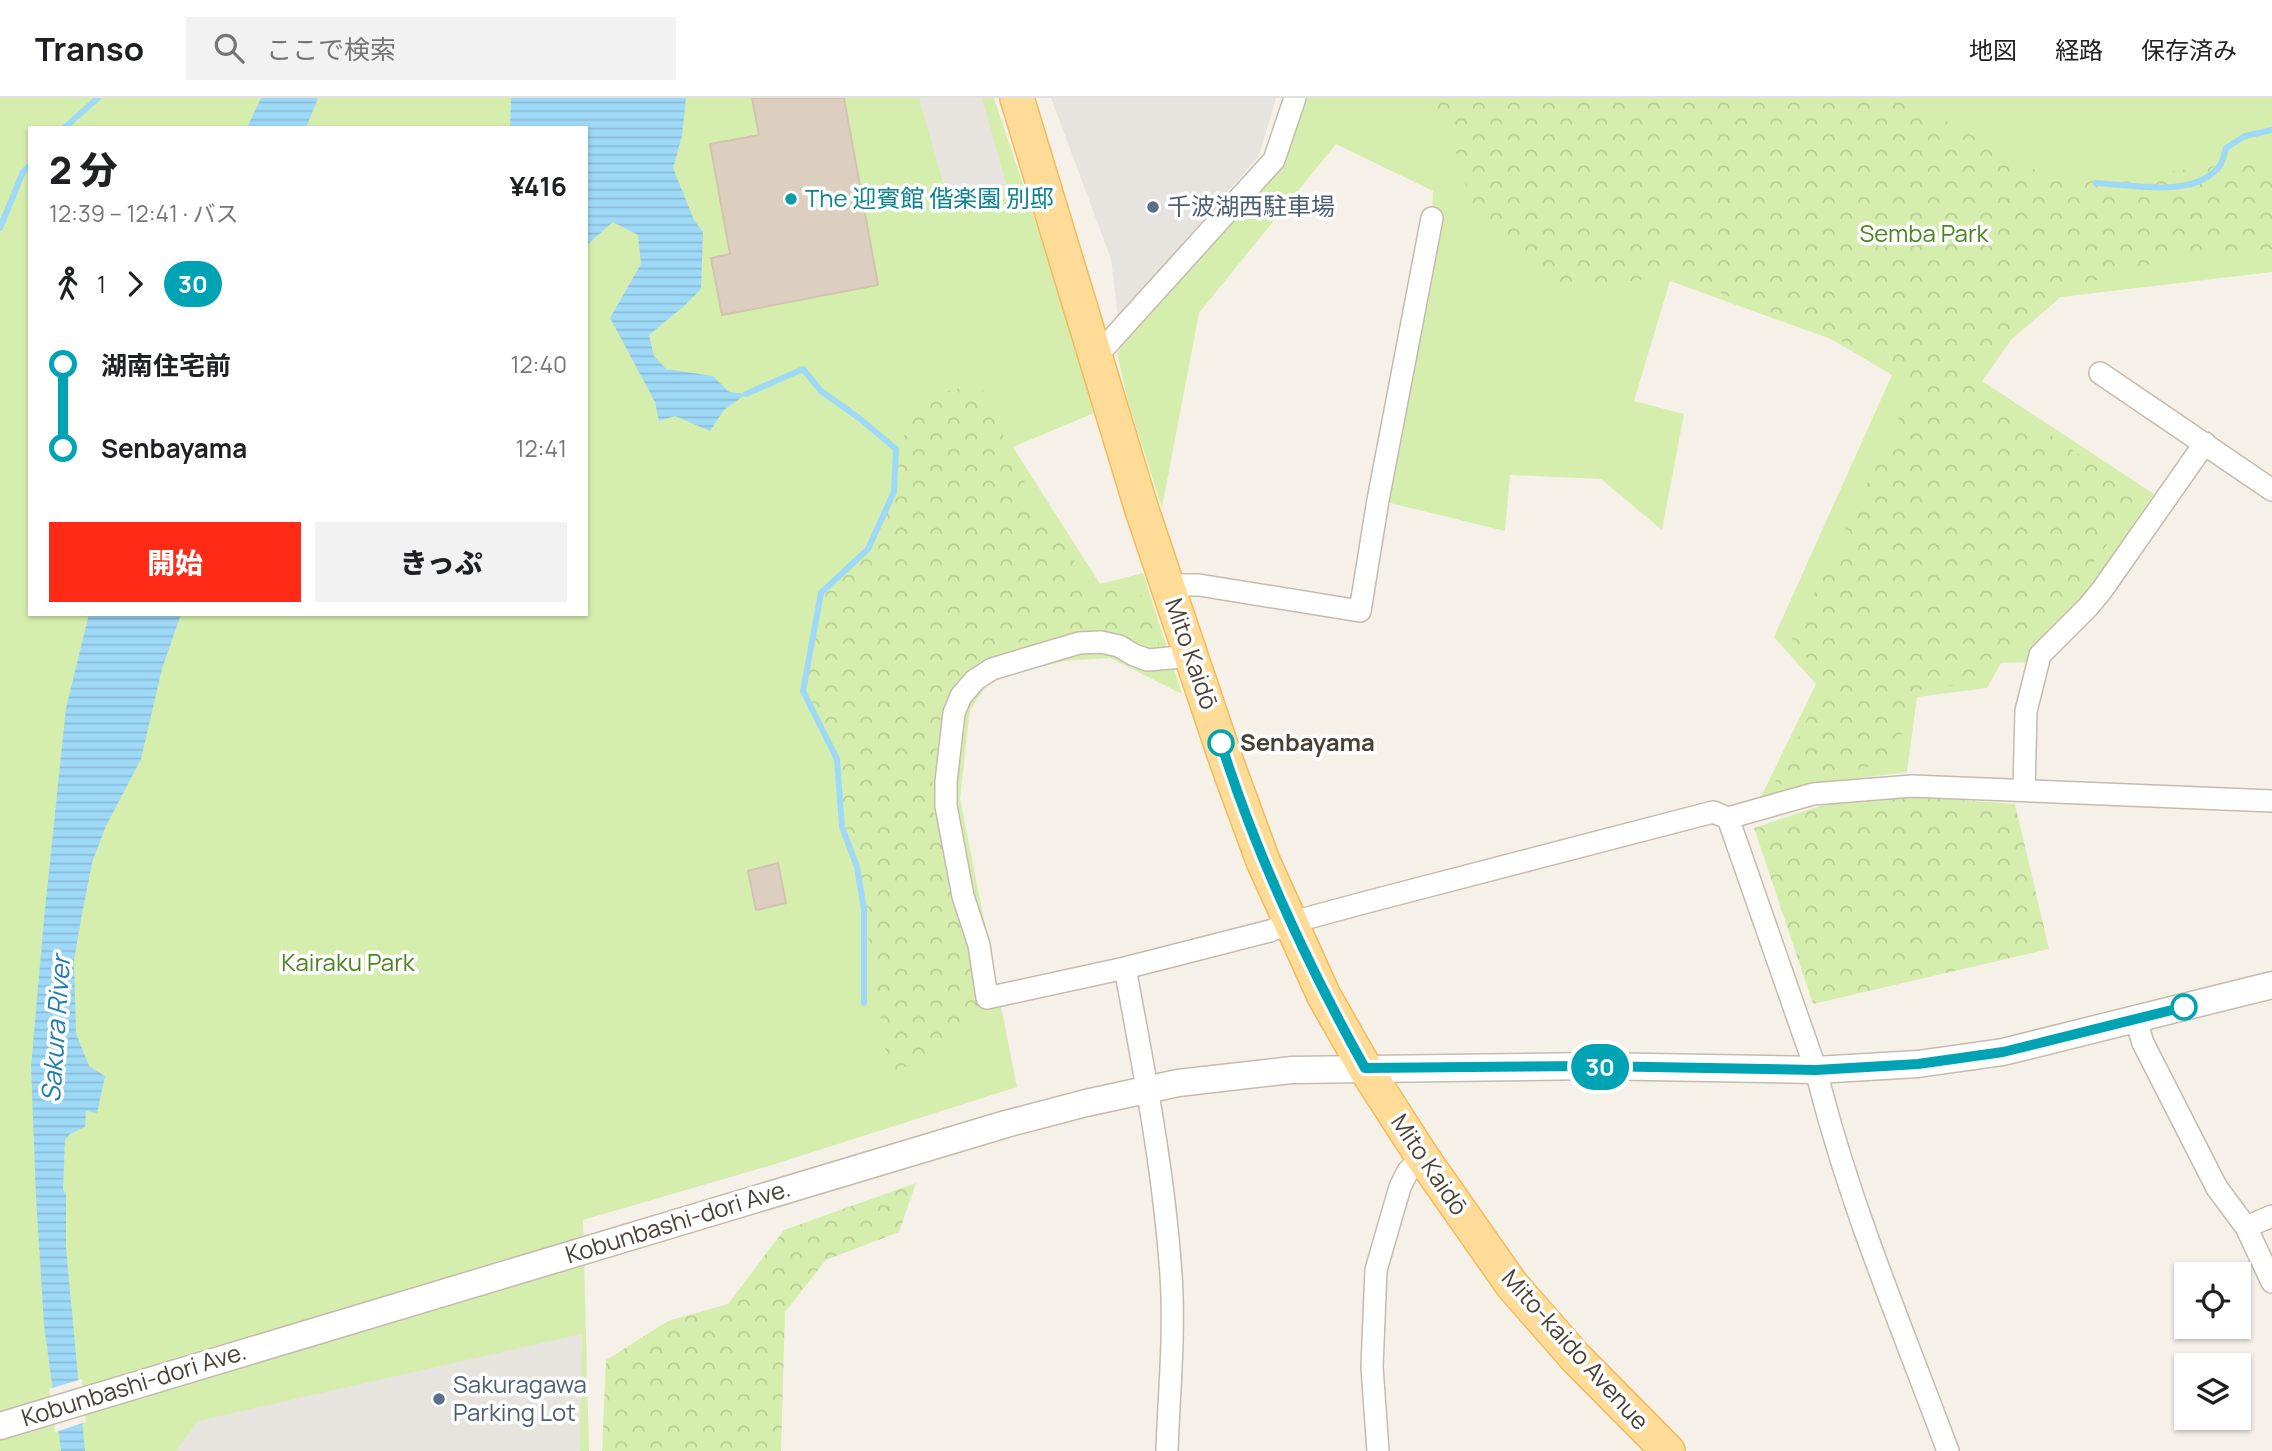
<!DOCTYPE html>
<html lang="ja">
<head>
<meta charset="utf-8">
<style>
  body { margin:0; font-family:Manrope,"Noto Sans JP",sans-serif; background:#f2f2f2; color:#202124; height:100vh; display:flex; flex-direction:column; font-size:26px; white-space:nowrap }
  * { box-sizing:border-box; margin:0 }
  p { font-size:23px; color:#757577 }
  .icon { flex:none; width:38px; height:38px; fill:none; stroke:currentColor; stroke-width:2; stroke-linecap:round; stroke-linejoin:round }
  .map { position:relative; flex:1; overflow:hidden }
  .details { position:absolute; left:28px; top:28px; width:560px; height:490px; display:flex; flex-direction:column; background:#fff; border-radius:0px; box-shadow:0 2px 5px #0004 }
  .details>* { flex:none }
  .badge { padding:0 14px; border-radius:23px; font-size:24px; line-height:46px }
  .tools { position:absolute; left:2174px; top:1164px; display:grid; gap:14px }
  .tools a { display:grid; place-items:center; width:77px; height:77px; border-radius:0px; background:#fff; box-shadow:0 2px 5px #0004; font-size:35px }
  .map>.badge { position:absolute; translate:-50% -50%; box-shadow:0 0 0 4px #fff }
  .legs { display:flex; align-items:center; gap:10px; height:77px; padding:0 21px; font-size:23px }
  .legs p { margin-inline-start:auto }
  .headline { display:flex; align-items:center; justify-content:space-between; height:119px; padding:0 21px }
  h1 { font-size:38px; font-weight:800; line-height:52px }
  .action { display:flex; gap:14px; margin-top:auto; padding:14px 21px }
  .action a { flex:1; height:80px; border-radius:0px; background:#ff2b16; color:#fff; font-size:28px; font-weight:800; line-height:80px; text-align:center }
  .action a+a { background:#f2f2f2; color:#202124 }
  ul { padding:0 21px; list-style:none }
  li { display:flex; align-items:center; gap:24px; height:84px; font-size:26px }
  li i { display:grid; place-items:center; width:10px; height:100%; margin:0 9px; background:currentColor }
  li i::after { content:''; width:18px; height:18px; margin:-9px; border:5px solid; border-radius:50%; background:#fff }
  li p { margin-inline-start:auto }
  li:first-child i { background:linear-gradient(#0000 50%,currentColor 0) }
  li:last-child i { background:linear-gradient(currentColor 50%,#0000 0) }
  header { display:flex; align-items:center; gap:42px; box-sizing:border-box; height:98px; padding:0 35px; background:#fff; border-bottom:2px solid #e0e0e0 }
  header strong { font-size:33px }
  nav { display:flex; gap:38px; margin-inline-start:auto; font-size:24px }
  .search { width:490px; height:63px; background:#f2f2f2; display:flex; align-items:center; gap:18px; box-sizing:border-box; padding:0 24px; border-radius:0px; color:#757577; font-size:26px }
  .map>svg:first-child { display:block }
  .green { fill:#d5eead; fill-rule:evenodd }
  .forest { fill:url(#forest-crowns) }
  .parking { fill:#e7e4e0 }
  .water { fill:url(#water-rules) }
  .pier { fill:#f6f1e8 }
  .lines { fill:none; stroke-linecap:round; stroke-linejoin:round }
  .stream { stroke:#9fd9f8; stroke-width:6 }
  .building { fill:#dccfbf; stroke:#d4c3af; stroke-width:2 }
  .minor-casing { stroke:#c5bbac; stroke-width:24 }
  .tertiary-casing { stroke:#c5bbac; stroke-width:29 }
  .primary-casing { stroke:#f1bb5b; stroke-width:36 }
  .minor { stroke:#fff; stroke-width:21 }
  .tertiary { stroke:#fff; stroke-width:26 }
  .primary { stroke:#ffdb98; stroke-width:33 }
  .line-1-casing { stroke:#fff; stroke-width:16 }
  .line-1 { stroke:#00a3b4; stroke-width:10 }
  .culture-dot { fill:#0f9aa8; stroke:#fff; stroke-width:2.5 }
  .service-dot { fill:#5c6f8a; stroke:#fff; stroke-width:2.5 }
  .stop-1-dot { fill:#fff; stroke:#00a3b4; stroke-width:3.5 }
  .labels { text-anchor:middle; stroke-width:7; stroke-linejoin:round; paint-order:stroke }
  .culture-label { font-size:24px; fill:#0d838f; stroke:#fff; text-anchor:start }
  .service-label { font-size:24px; fill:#4e5e75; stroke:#fff; text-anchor:start }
  .park-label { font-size:24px; fill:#4d8321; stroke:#fff }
  .street-label { font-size:24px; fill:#4a4136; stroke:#fff }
  .stop-label { font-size:24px; font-weight:bold; fill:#4a4136; stroke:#fff; text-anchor:start }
  .water-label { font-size:26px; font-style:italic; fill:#207db1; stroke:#fff }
</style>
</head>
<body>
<header>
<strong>Transo</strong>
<div class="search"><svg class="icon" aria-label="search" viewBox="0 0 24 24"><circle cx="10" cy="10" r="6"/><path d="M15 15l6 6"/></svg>ここで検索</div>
<nav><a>地図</a><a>経路</a><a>保存済み</a></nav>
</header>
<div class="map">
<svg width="2272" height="1353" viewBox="0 0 2272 1353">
  <defs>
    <pattern id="forest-crowns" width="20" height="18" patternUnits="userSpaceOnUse" patternTransform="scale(1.75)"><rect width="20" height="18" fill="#d5eead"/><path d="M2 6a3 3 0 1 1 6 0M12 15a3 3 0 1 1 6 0" fill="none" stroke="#b8cd95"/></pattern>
    <pattern id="water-rules" width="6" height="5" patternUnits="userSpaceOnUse" patternTransform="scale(1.75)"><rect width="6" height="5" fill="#9fd9f8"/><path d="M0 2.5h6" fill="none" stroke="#8abbd5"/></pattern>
  </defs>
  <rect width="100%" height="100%" fill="#f6f1e8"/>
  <!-- green -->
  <path class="green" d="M0,0H994L1053,176L1094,315L1013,349L1100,486L1143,475L1182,596L1110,560L1064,563L990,582L970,612L960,700L1017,989L772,1067L583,1122L589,1353H0ZM30,30H586V516H30Z
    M1295,0H2272V174L2061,199L2012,241L1982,283L2154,396L2087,494L2028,564L2001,565L1987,590L1917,599L1907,674L1815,686L1761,699L1816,586L1774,539L1892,277L1831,241L1670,183L1634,303L1684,316L1662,432L1601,381L1510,377L1505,433L1378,402L1432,120L1433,93L1336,46L1199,215L1162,410L1129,307L1117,255L1228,113L1274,62Z"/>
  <!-- forest -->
  <path class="forest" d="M1412,0H1904L2046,78L2177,73L2272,61V151L2170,160L2057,194L2008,232L1972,285L2143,399L2025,555H1996L1972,585L1912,593L1895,663L1773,688L1826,585L1792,541L1917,282L1830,237L1674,177L1552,194L1478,126L1449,31Z
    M980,286L1031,398L1095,493L1138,490L1161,551L1095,528L997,549L944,593L930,703L987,900C962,934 932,965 889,974L857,769L842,729L837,661L803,593L821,495L868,450L894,394L896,351L929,297Z
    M1917,699L2015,706L2049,851L1813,906L1754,730L1829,705Z
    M916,1085L899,1134L826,1162L785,1214L781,1353H602L606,1262L668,1223L728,1206L784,1132Z"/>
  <!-- parking -->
  <path class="parking" d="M919,0H982L1008,92L951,112Z
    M1051,0H1276L1259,58L1118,220L1111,161Z
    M582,1236L580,1353H176L198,1323Z"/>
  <!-- water -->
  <path class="water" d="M261,0H318L306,30H247Z
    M511,0H686L682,38L673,70L694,122L703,134L701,191L683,209L649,237L654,258L666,271L713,278L729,294L746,296L724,312L710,333L675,318L659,323L655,304L610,220L641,166L638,137L613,124L588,146L586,152V30H510Z
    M89,516H181L162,571L141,661L105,730L92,765L80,827L74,862L76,935L89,968L105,978L97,1015L86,1013L85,1029L70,1036L65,1042L63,1092L66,1096V1150L85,1353H61L44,1227L36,1099L31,969L44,821L66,610Z"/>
  <!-- pier -->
  <path class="pier" d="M82,1281L86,1324L55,1334L49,1291Z"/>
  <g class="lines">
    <!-- stream -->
    <path class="stream" d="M64,30L98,0
      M2096,85C2133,87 2192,100 2218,70C2223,65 2224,56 2226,50L2245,38L2272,32
      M0,130L23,74L30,67
      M746,296L803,271L821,293L859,320L896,351L894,394L868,451L821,495L803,593L837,661L842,729L857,769L864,811V905"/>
  </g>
  <!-- building -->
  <path class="building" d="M752,0H844L878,187L722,217L711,160L730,156L710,46L759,37Z
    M778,765L786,805L756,812L748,773Z"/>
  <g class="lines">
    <defs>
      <path id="minor" d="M1095,260L1274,62L1295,0
        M2100,275L2272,392
        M1168,487H1199L1360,513L1378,402L1432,120
        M1192,558L1148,562L1134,557L1119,548L1101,544L1079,545L992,571L975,582L961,598L954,615L946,684V708L963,798L979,847L987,900L1125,870L1270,833L1289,825L1367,804L1713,714L1728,720L1816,972C1848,1103 1901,1227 1948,1353
        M2024,692L2026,613L2040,557L2088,509L2102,492L2205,345
        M1728,720L1813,696L1912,688L2272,703
        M1125,870C1144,972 1164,1073 1171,1177C1175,1235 1169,1294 1167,1353
        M2136,922L2143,945L2217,1090L2246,1129L2272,1184
        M2246,1129L2272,1118
        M1378,1353L1372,1269L1376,1172L1400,1089L1408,1073L1423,1060"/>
      <path id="tertiary" d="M0,1328L1006,1026L1086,1005L1178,985L1292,972L1593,968L1816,972L1918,966L2003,954L2272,887"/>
      <path id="primary" d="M1017,0L1141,409L1227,665L1263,763L1324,898L1365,970L1423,1060L1512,1187L1576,1260L1668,1353"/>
    </defs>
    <!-- minor casing -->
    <use href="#minor" class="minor-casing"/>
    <!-- tertiary casing -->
    <use href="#tertiary" class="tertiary-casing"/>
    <!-- primary casing -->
    <use href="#primary" class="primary-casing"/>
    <!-- minor -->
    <use href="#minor" class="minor"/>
    <!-- tertiary -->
    <use href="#tertiary" class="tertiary"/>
    <!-- primary -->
    <use href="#primary" class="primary"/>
  </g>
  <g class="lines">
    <defs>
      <path id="line-1" d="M1221,645C1257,759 1307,866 1365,970L1593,968L1816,972L1918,966L2003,954L2184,909"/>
    </defs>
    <!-- line-1 casing -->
    <use href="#line-1" class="line-1-casing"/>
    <!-- line-1 -->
    <use href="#line-1" class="line-1"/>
  </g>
  <!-- markers -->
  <circle class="culture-dot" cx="791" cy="101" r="7"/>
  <g class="service-dot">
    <circle cx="1153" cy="109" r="7"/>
    <circle cx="439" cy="1301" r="7"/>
  </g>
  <g class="stop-1-dot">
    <circle cx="1221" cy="645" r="12"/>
    <circle cx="2184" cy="909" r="12"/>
  </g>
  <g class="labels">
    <!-- culture labels -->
    <g class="culture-label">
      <text x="805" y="109">The 迎賓館 偕楽園 別邸</text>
    </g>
    <!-- service labels -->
    <g class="service-label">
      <text x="1167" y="117">千波湖西駐車場</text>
      <text x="453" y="1295">Sakuragawa<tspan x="453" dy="28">Parking Lot</tspan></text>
    </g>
    <!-- park labels -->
    <g class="park-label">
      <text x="1924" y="144">Semba Park</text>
      <text x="348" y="873">Kairaku Park</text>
    </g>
    <!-- street labels -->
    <g class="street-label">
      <text transform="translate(1191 556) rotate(71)" y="8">Mito Kaidō</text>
      <text transform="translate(1429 1067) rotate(56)" y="8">Mito Kaidō</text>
      <text transform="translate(678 1124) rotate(-17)" y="8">Kobunbashi-dori Ave.</text>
      <text transform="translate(1575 1252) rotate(48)" y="8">Mito-kaido Avenue</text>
      <text transform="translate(134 1287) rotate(-17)" y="8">Kobunbashi-dori Ave.</text>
    </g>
    <!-- stop labels -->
    <g class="stop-label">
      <text x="1240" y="653">Senbayama</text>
    </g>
    <!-- water labels -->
    <g class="water-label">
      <text transform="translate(56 931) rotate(-86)" y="9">Sakura River</text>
    </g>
  </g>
</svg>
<div class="tools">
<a><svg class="icon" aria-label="locate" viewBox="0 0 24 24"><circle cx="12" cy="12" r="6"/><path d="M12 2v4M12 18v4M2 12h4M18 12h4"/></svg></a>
<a><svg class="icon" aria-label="layers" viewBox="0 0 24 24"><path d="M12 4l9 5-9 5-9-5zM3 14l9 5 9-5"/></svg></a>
</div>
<b class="badge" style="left:1600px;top:969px;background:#00a3b4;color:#fff">30</b>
<section class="details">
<div class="headline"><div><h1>2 分</h1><p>12:39 – 12:41 · バス</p></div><b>¥416</b></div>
<div class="legs"><svg class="icon" aria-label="walk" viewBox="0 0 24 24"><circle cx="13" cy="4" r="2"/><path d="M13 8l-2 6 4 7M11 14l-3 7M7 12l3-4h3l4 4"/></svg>1<svg class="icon" aria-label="forward" viewBox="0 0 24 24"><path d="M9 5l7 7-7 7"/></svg><b class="badge" style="background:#00a3b4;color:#fff">30</b></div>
<ul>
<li><i style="color:#00a3b4"></i><b>湖南住宅前</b><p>12:40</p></li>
<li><i style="color:#00a3b4"></i><b>Senbayama</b><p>12:41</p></li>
</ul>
<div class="action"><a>開始</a><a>きっぷ</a></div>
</section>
</div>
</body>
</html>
